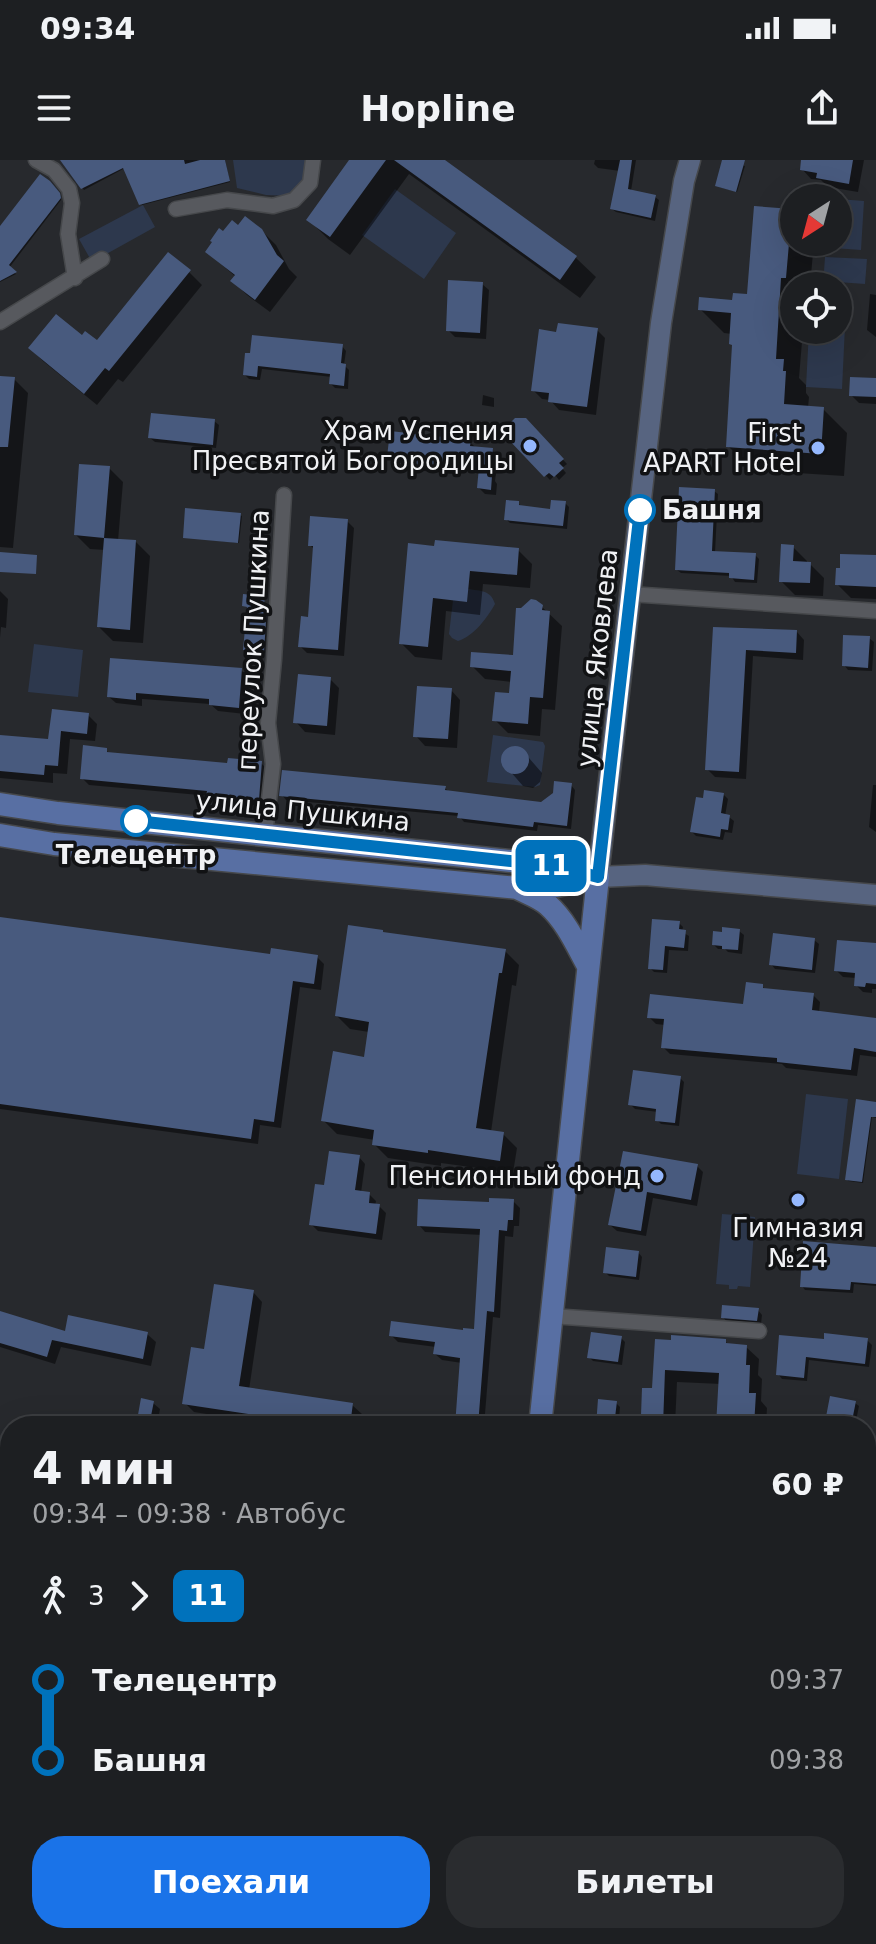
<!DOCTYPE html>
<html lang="ru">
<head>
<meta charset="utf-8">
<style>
  body { margin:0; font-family:"DejaVu Sans",sans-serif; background:#2a2c2f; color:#f1f3f6; height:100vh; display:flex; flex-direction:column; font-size:30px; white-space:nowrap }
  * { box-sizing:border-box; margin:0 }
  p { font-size:26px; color:#a0a2a5 }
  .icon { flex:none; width:44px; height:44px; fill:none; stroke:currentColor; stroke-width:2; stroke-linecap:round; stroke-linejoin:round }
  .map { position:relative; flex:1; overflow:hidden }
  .drawer { position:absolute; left:0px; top:1256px; width:876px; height:528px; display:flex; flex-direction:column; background:#1d1f22; border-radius:32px 32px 0 0; box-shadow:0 8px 32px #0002,0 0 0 2px #3b3d40 }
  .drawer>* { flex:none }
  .badge { padding:0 16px; border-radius:12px; font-size:28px; line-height:52px }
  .needle { width:52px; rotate:216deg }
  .controls { position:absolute; left:780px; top:24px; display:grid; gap:16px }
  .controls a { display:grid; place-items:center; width:72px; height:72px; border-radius:50%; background:#1d1f22; box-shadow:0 8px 32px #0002,0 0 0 2px #3b3d40; font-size:40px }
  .map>.badge { position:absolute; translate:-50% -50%; box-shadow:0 0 0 4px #fff }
  .legs { display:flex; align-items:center; gap:12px; height:88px; padding:0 32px; font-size:26px }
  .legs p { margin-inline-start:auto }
  .summary { display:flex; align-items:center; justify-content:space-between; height:136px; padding:0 32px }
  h1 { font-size:44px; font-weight:700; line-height:60px }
  .primary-button { display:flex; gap:16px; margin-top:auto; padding:16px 32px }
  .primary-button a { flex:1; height:92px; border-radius:32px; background:#1a73e8; color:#fff; font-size:32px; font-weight:700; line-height:92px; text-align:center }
  .primary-button a+a { background:#2a2c2f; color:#f1f3f6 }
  ul { padding:0 32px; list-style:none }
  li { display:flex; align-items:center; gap:28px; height:80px; font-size:30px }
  li i { display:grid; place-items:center; width:12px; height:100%; margin:0 10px; background:currentColor }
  li i::after { content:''; width:20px; height:20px; margin:-10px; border:6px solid; border-radius:50%; background:#1d1f22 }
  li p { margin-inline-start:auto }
  li:first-child i { background:linear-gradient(#0000 50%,currentColor 0) }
  li:last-child i { background:linear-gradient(currentColor 50%,#0000 0) }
  .status { display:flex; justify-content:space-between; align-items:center; height:56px; padding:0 40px; background:#1d1f22; direction:ltr }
  .status svg { height:22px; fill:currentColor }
  header { display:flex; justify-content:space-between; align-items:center; height:104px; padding:0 32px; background:#1d1f22; font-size:36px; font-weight:700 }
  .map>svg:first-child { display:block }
  .green { fill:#2d384d }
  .shadow { fill:#0007 }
  .building { fill:#485a7e }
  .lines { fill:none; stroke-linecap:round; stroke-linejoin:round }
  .minor-casing { stroke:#46484b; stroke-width:17 }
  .secondary-casing { stroke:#46484b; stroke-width:23 }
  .primary-casing { stroke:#46484b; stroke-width:25 }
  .minor { stroke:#57595e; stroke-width:14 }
  .secondary { stroke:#576480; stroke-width:20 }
  .primary { stroke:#586fa3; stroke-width:22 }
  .line-1-casing { stroke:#fff; stroke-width:18 }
  .line-1 { stroke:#0072bc; stroke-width:12 }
  .poi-dot { fill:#94b7fd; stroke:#111214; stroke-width:3 }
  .stop-1-dot { fill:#fff; stroke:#0072bc; stroke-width:4 }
  .labels { text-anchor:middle; stroke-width:7; stroke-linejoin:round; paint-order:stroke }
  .poi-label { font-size:26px; fill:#f0f1f4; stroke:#111214; text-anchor:end }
  .stop-label { font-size:26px; font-weight:bold; fill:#f0f1f4; stroke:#111214; text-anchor:start }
  .street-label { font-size:26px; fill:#f0f1f4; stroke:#111214 }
</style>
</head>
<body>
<div class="status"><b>09:34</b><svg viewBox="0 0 49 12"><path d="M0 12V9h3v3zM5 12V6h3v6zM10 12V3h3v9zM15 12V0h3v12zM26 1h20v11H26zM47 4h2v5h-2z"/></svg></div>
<header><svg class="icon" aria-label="menu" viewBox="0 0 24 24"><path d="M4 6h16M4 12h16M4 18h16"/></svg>Hopline<svg class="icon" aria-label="share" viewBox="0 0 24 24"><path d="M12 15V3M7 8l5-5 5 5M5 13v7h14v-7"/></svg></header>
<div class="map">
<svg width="876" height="1784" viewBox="0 0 876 1784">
  <rect width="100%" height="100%" fill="#27292d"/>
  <!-- green -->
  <path class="green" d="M233,0H308L304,21L291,36L266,35L237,28Z
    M395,29L456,73L424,119L362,75Z
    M838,39L864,41L861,90L820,87V82H838Z
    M143,45L155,67L92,102L79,79Z
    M825,97L867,99L865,124L838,122V126H823Z
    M838,166H845L842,229L806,227L809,170H838Z
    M468,429C481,431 491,430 495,444C487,458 474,476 458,481L452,478L449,474L453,440L467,442Z
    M34,484L83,490L78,537L28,532Z
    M493,575L543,582L545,586L540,625L535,627L487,622Z
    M806,934L848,939L839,1019L797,1014Z
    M735,1053H743V1056L755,1057L750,1127L738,1126L737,1129H729V1125L716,1124L722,1054L735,1055Z
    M0,1402L10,1412V1774H293L303,1784H0Z"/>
  <!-- shadow -->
  <path class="shadow" d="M62,0H225L230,22L142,45L125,8L84,30Z
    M351,0H441L576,98L596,117L580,138L409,14L350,95L328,79L308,59Z
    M595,0H636L631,31L655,37L659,40L655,61L616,52L612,49L620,11L598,8L594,4Z
    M725,0L745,6L737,32L719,27Z
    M803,0H864L858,32L828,27L821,20L811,19L802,9Z
    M61,37V40L9,108L16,114L0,122V70Z
    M791,51L794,54V82H814L810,126H794V170H803L799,218L806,225V233L809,237L808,248L823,249L847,273L844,316L752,310L728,286L734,186L732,174L724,173L700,149L734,142L749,137Z
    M239,67L261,70L276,85L289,109L297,117L270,152L247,135L233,121L236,117L207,92L224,74Z
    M189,112L202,125L123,222L118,219L97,245L43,201L30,188L82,178L97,183Z
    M482,124L489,130L486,179L455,177L448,170Z
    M870,134L876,135V177L867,170Z
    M597,170L605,178L596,255L559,250L550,240L542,239L533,230L558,174Z
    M342,186L346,191L344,205L349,210L348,229L335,228L331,224L332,217L262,209L260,220L249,219L245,215L247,195Z
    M0,218L14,219L28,233L13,388L0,387Z
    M876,220V244L859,243L851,235Z
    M483,235L494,238V247L482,245Z
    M526,260L567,304L562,308L566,313L559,320L555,315L550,320L508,276Z
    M214,261L219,265L216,288L155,282L150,278Z
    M470,282L476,288L492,290L498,296L495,321L497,324L496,335L485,334L479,328L480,311L458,309V314L413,310L407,304L395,302L389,297Z
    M109,308L123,322L118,381L136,382L150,396L143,483L113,481L99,467L105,390L90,389L76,375Z
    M714,331L718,334L715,393L755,395L759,399L757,423L735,422L731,416L681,413L677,410Z
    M518,343L523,348L552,351L565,343L569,347L567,369L510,363L506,359Z
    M240,355L242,356L239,383L185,377Z
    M347,361L354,368L344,496L307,493L300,486L309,459L315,390L310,385Z
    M410,385L518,390L532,404L530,428L483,424L480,455L446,451L442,500L415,497L401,483Z
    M793,387L807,401V404H810L824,418L823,436L795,435L781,421Z
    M876,397V439L851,438L837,424Z
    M0,431L8,439L6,468L1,467L0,478Z
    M264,438L265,448L268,449L265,493L247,491L245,490L249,447L244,446Z
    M541,446L562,466L555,550L542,549L540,576L508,573L495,560L511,535L512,522L485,519L472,506L514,498Z
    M715,469L797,472L804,480L803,500L753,496L746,619L715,617L707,609Z
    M869,478L874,482L872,511L848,510L844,505Z
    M241,510L248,517L245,554L218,551L210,544L142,539V546L116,543L109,537Z
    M330,519L339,528L335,575L305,572L296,562Z
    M451,530L460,540L457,588L425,586L416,576Z
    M54,551L88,555L97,564L95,581L70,579L67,614L53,613V623L0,618V577L50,581Z
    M512,588L522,590L542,613L540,622L533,628L523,626L503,603L504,594Z
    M106,590L111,595L229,606L261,603L268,610L265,646L215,642L210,636L89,625L83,619Z
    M571,625L575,630L571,669L538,665L537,671L464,662L459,656L286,640L282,635L445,628L450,633L541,644Z
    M873,625H876V672L869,667Z
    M724,635L728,639L725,656L729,657L734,661L732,673L725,672L723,680L696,676L692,672Z
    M0,759L271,796L317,797L324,804L321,830L300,827L281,968L260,965L258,984L0,949Z
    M679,763L683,767L682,772L689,776L688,791L669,790L667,813L654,812L650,808Z
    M739,771L744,775L742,794L728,792L725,789H718L714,785Z
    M385,775L505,791L519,805L516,826L512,825L491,972L503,974L517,988L513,1013L441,1003V1006L388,998L374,984L375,980L337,974L324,961L366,899L369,872L350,869L337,856Z
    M814,780L819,784L815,813L775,809L771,804Z
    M876,785V829H872V833L863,832L856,825V818L843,817L836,810Z
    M762,826L766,830L813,835L820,842L819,853L876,860V897L860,895L857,916L786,908L782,904L670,894L663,887L665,865L656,864L649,857L745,846Z
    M680,918L684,922L679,966L661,964L657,960L658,952L635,949L631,945Z
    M876,944V958L872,957L863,1023L848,1021L847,1019Z
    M625,994L697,1006L703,1012L697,1046L653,1038L646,1076L617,1071L610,1065Z
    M359,997L365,1004L361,1033L369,1034L376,1041L375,1046H379L386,1053L382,1080L318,1071L311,1064L326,1027Z
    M513,1041L520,1048L519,1066H514L513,1077L505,1076L500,1158L493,1157L484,1266H457L462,1203L442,1200L435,1194L436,1187L398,1182L391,1175L476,1171L482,1075L425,1072L419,1065L491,1045Z
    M876,1089V1126L854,1124L853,1133L805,1130L802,1126Z
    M638,1092L642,1097L639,1120L609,1116L605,1112Z
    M253,1132L262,1142L249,1230L352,1245L362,1254L360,1266H256V1262L194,1252L185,1243L205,1191Z
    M758,1150L762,1155L761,1164L727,1162L723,1157Z
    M0,1153L66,1174H147L156,1182L151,1206L61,1187L55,1204L0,1187Z
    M621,1178L625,1182L622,1205L593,1201L589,1197Z
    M867,1180L872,1185L869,1207L809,1200L807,1221L782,1219L778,1214L826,1182Z
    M657,1181H725L730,1186L746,1187L759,1199L758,1215L762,1219L761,1241L767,1248L766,1266H718L721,1224L677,1222L675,1266H651V1262L643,1254L654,1230Z
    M153,1243L160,1249L157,1266H138Z
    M616,1243L620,1247L619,1260H623L627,1266H598Z
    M855,1243L859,1246L855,1266H832L827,1261Z
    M874,1428L876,1429V1461L873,1460Z
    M866,1489L876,1490V1520L866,1519Z
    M866,1543L876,1545V1574L866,1573Z
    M874,1728L876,1730V1753L867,1732Z
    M575,1774H607L611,1784H578Z"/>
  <!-- building -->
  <path class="building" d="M60,0H184L185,4L200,0H225L230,21L139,45L123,8L81,29Z
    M349,0H386L330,77L306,60Z
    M394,0H445L577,96L560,120Z
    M620,0H632L628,29L656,35L651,58L610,49Z
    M722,0H745L736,32L715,26Z
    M801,0H853L849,24L816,18L817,13L800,10Z
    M40,14L50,21L60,33L61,38L9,105L17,112L0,121V66Z
    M754,46L792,49L786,118H781L776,199H784L783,211H786L784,244L824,247L821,294L726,287L732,185L729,184L731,153L698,150L699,137L732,140L733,133L747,134Z
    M245,56L262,69L277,95L284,101L255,140L230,121L235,115L205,92L212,82L210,81L219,68L223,71L232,60L238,65Z
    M168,92L191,110L109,211L105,208L84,234L28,188L56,154L82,175L85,171L97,180Z
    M448,120L483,122L480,173L446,171Z
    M558,163L598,168L587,247L548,242L549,233L531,231L539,169L556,172Z
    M252,175L343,184L341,203L346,204L344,226L329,224L330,214L258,206L257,217L243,215L245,193H250Z
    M0,216L15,217L8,287H0Z
    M850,217L876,218V237L849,236Z
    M151,253L215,259L213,285L148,278Z
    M515,258H526L564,299L559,303L564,308L554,317L549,313L544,317L506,277L508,265Z
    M390,271L471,280L470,286L493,288L490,316H492L491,330L477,328L479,307L453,304V309L405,304V299L387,297Z
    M79,304L110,306L104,378L74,375Z
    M679,327L715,329L712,391L756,393L754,420L729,418V413L675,410Z
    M506,340L519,341V345L550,349L551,340L566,341L563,366L504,360Z
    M185,348L241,353L238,383L183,378Z
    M310,356L348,359L338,490L298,487L301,456L308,457L313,386H308Z
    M104,378L136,380L130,470L97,467Z
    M435,380L519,388L517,415L470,411L467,442L433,438L428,487L399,484L408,383L434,386Z
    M781,384L794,385L793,401L811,402L810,423L779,422Z
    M0,392L37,395L36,414L0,412Z
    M840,394L876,395V427L835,425L836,408H840Z
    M243,434L265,436L264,446H267L264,492L243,490L247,447L242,446Z
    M531,439L536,440L543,445L542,450L550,451L543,538L530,537L528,564L492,561L495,532L509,533L511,511L470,507L471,492L513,495L516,448H521Z
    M713,467L797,470L796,493L746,490L739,612L705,610Z
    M843,475L870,476L868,508L842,506Z
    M110,498L242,508L239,548L209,545V539L136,533V540L107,537Z
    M298,514L331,517L327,566L293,563Z
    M417,526L452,528L448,579L413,577Z
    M52,549L89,553L87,574L61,571L58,606L45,605L44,615L0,611V575L48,579Z
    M83,585L107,588V592L227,603L228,598L262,601L259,640L206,636L207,631L80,619Z
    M501 600a14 14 0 1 1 28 0a14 14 0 1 1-28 0Z
    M282,610L446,626L445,630L541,642L553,633L554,621L572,623L567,666L534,662L533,667L457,658L458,653L279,636Z
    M704,630L724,633L721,653L730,655L728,670L721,669L720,677L690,672L696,637L703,638Z
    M0,757L270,794L271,788L318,795L314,824L293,821L274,962L254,959L251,979L0,944Z
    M652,759L680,761L679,769L686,770L684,788L665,786L663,810L648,809Z
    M348,765L383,770V772L506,789L502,813H499L476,968L504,972L500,1001L428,990V993L372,985L374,970L321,961L333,891L364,897L369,862L335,856Z
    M722,767L740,769L738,790L722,789V786L712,785L713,771L722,772Z
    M773,773L815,778L812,810L769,805Z
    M837,780L876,783V824L866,823L865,827L854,826L855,813L834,811Z
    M746,822L763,824V828L814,833L812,850L876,858V892L854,888L851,910L777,902V898L661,888L664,859L647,858L650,834L743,844Z
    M633,910L681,916L675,963L655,961L656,949L628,945Z
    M856,939L876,942V957H871L862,1022L845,1020Z
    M329,991L360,995L355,1030L370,1032L369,1043L380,1044L376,1074L309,1065L315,1024L324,1025Z
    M623,991L698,1004L691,1040L647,1032L641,1071L608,1065Z
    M489,1038L514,1039L513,1060H508L507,1071L499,1070L494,1152L487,1151L478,1266H455L460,1198L433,1194L435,1182L389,1176L391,1161L463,1170V1168L474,1169L480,1069L417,1066L418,1039L489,1042Z
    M803,1081L876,1087V1124L851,1122L850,1130L800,1127Z
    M606,1087L639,1091L636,1117L603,1113Z
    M214,1124L254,1130L239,1226L353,1243L350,1266H254L255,1255L182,1244L191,1187L204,1189Z
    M722,1145L759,1148L757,1161L721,1158Z
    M0,1151L65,1171L68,1155L148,1172L143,1199L52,1180L47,1197L0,1183Z
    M591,1172L622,1176L618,1202L587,1198Z
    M824,1173L868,1178L865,1204L806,1197L804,1218L776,1215L779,1175L824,1179Z
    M671,1175L726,1179V1183L747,1185L746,1205H750L749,1233H756L754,1266H716L719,1213L665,1210L663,1266H649L650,1255H641L642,1228H652L655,1179L671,1180Z
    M830,1236L856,1241L851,1266L825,1262Z
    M141,1238L154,1241L149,1266H136Z
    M598,1239L617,1241L614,1266H596Z"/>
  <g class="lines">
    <defs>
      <path id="minor" d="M36,0L54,10L69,29L72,43L68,74L75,118
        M176,49L227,40L273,46L294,40L310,23L313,0
        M0,162L102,99
        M630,434L876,451
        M265,675L273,604L268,563L274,500L284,335
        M552,1156L759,1171
        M866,1346L876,1347
        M866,1528L876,1529
        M866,1676L876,1693
        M365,1774L375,1784
        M681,1774L684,1784"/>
      <path id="secondary" d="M690,0L684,21L661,163L598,717L645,715L876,735"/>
      <path id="primary" d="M0,644L58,653L557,706L598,717
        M0,675L54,684L518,728L556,726L593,718
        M519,729C529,734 540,738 548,745C566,761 577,786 588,806
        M540,1266L598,717
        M651,1774L654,1784"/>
    </defs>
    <!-- minor casing -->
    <use href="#minor" class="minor-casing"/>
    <!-- secondary casing -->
    <use href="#secondary" class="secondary-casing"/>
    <!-- primary casing -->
    <use href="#primary" class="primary-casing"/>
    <!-- minor -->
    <use href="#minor" class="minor"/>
    <!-- secondary -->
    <use href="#secondary" class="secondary"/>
    <!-- primary -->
    <use href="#primary" class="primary"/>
  </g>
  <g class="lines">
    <defs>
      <path id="line-1" d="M136,661L557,706L598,717L640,350"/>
    </defs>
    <!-- line-1 casing -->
    <use href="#line-1" class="line-1-casing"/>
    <!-- line-1 -->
    <use href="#line-1" class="line-1"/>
  </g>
  <!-- markers -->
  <g class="poi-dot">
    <circle cx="530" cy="286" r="8"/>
    <circle cx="818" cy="288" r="8"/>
    <circle cx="657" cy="1016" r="8"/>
    <circle cx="798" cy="1040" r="8"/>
  </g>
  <g class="stop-1-dot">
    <circle cx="640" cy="350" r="14"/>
    <circle cx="136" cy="661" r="14"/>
  </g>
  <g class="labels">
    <!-- poi labels -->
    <g class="poi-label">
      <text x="514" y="280">Храм Успения<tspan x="514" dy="30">Пресвятой Богородицы</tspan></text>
      <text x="802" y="282">First<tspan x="802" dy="30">APART Hotel</tspan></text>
      <text x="641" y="1025">Пенсионный фонд</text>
      <text x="798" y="1077" text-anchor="middle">Гимназия<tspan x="798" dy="30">№24</tspan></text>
    </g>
    <!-- stop labels -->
    <g class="stop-label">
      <text x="662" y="359">Башня</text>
      <text x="136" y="704" text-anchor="middle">Телецентр</text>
    </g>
    <!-- street labels -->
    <g class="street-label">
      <text transform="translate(253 480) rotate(-87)" y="9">переулок Пушкина</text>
      <text transform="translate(597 498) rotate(-84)" y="9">улица Яковлева</text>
      <text transform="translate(303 651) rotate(6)" y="9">улица Пушкина</text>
    </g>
  </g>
</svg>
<div class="controls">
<a><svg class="needle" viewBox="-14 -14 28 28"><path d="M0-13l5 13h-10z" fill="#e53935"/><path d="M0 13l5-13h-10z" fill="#a0a2a5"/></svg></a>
<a><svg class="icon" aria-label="locate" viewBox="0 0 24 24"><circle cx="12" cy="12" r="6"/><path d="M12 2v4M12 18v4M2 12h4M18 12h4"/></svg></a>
</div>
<b class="badge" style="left:551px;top:706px;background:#0072bc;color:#fff">11</b>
<section class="drawer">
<div class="summary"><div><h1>4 мин</h1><p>09:34 – 09:38 · Автобус</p></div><b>60 ₽</b></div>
<div class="legs"><svg class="icon" aria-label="walk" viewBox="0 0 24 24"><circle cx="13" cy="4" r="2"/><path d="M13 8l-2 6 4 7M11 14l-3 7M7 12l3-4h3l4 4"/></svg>3<svg class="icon" aria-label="forward" viewBox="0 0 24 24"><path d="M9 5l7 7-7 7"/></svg><b class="badge" style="background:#0072bc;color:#fff">11</b></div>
<ul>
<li><i style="color:#0072bc"></i><b>Телецентр</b><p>09:37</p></li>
<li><i style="color:#0072bc"></i><b>Башня</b><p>09:38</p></li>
</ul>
<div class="primary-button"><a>Поехали</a><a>Билеты</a></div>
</section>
</div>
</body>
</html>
